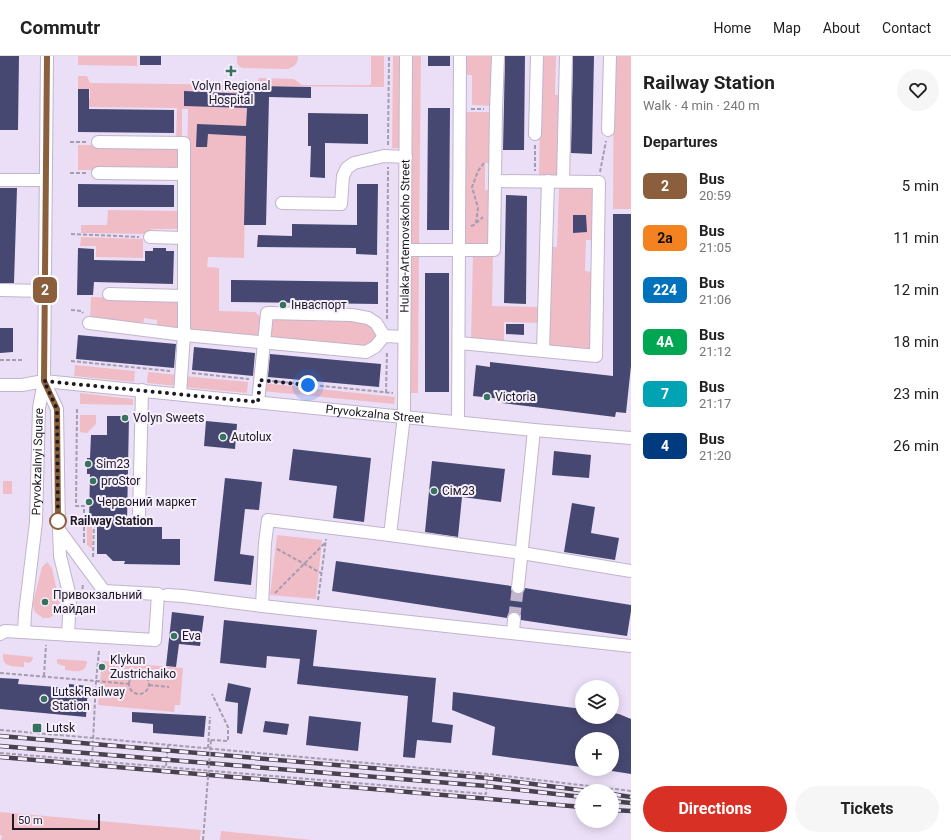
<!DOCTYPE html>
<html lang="en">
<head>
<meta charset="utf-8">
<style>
  body { margin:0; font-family:Roboto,sans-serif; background:#f6f6f6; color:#222; height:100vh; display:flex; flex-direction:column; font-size:15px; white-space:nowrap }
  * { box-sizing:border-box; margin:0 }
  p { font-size:13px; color:#767676 }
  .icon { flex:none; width:22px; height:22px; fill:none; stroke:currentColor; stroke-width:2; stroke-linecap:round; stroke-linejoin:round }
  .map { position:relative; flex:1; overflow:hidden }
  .panel { display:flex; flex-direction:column; background:#fff; width:320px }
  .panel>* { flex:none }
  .badge { padding:0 8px; border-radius:6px; font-size:14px; line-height:26px }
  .fabs { position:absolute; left:575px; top:624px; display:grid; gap:8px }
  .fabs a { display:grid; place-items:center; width:44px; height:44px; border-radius:50%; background:#fff; box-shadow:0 2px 10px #0003; font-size:20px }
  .scale { position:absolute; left:12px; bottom:10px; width:88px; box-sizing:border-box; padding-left:4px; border:2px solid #1e1922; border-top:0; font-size:11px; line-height:14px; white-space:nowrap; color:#1e1922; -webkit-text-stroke:3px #f6effd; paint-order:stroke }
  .you { position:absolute; width:20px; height:20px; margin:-10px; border:3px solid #fff; border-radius:50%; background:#1a73e8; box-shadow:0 0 0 6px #1a73e833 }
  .map>.badge { position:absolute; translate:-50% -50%; box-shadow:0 0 0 2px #fff }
  h2 { padding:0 12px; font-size:15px; line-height:36px }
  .round { display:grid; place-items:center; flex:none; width:42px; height:42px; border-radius:21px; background:#f6f6f6 }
  .head { display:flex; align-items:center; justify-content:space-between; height:68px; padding:0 12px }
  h1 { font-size:19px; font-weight:700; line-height:30px }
  .button { display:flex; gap:8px; margin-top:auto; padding:8px 12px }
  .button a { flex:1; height:46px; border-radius:24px; background:#d93025; color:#fff; font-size:16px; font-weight:700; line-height:46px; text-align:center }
  .button a+a { background:#f6f6f6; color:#222 }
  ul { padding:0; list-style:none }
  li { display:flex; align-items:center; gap:12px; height:52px; padding:0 12px }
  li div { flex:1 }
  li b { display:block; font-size:15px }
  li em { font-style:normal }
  li .badge { min-width:44px; font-weight:700; text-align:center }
  header { display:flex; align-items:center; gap:24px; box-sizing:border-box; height:56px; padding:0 20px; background:#fff; border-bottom:1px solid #e0e0e0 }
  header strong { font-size:19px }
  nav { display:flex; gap:22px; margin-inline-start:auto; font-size:14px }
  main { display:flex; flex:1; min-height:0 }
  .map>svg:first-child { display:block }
  .green { fill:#f0bdc7 }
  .building { fill:#464872 }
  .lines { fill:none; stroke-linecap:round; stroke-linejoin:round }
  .minor-tunnel { stroke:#c2b7cc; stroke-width:12; stroke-dasharray:12 6; stroke-linecap:butt }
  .minor-casing { stroke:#c0b5cb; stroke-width:14 }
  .path { stroke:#a69caf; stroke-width:2; stroke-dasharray:4 2; stroke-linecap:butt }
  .minor { stroke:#fff; stroke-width:12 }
  .rail-casing { stroke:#48424e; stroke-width:4.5 }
  .rail { stroke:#f6effd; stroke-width:3; stroke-dasharray:9; stroke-linecap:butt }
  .path-bridge { stroke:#a69caf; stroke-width:2; stroke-dasharray:4 2; stroke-linecap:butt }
  .line-casing { stroke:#fff; stroke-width:9 }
  .line { stroke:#8b5e3c; stroke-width:6 }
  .walk { stroke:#1e1922; stroke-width:4; stroke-dasharray:0 7.2 }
  .poi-dot { fill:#36725d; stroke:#f6effd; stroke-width:1.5 }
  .stop-dot { fill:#fff; stroke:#8b5e3c; stroke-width:2 }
  .labels { text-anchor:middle; stroke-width:4; stroke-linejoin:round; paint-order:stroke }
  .poi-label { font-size:12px; fill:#1e1922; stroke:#f6effd; text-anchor:start }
  .street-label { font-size:12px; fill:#1e1922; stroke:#f6effd }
  .stop-label { font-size:12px; font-weight:bold; fill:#1e1922; stroke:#f6effd; text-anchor:start }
</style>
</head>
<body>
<header>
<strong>Commutr</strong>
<nav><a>Home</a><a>Map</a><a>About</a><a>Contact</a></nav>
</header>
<main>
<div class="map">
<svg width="631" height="784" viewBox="0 0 631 784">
  <rect width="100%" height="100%" fill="#ebdff7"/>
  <!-- green -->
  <path class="green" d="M78,0H137V10L78,9Z
    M237,0H298C298,8 295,10 288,13L242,12C236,9 237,5 237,0Z
    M371,0H384V31L260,30L259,34H247L244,202L208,201L207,211L219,212V255L255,256L262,262L261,283L187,276V118L188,53H182V85L176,84L177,52L78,51V43H90V33H78V20H87L90,27L256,29L259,22L294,23L302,29H371Z
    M393,0H400V92H392Z
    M413,0H421L419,191H411Z
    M464,0H494L492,50L472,49V19H464Z
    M541,0H556L555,39H562L560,120H539Z
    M614,0H631V153H613Z
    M464,56H493L492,107H485V134H492V190H463Z
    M78,89L181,90V115L78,114Z
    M559,131H594L593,184H586L585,215L593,216L591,295L547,291L549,191H557Z
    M108,154L180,155V173H151V178L81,177V169H107Z
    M81,181L143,183V202L96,201V190H80Z
    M411,197H419L418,337H410Z
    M473,198H493L492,250L540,251L539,267L504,266V287L471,283Z
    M91,241L181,243L180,275L157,272V264L144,262L143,270L90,264Z
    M275,262L366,264C369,267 373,271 374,275C378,283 371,289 364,292L276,284L270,280L271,265Z
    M75,309L135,315L134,326L74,320Z
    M148,316L178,319L177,330L147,327Z
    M184,320L248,326L247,337L183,331Z
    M263,327L395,341L394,348L262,335Z
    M80,337L133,343V349L80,348Z
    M80,359H96V368L87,377L80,376Z
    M3,425H12V438H3Z
    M87,467L92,468V493L87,489Z
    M277,479L322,484L316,543L270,539Z
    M47,506L52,512L60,549L58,555L54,559L49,562H43L36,557L34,554L33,547L42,511Z
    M3,598L33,601L32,605L29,607L24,606V611C13,610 2,612 3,598Z
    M57,603L87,605C86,619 75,615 65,614V610L60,609L57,607Z
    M102,605L183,612L180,649H175L174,656L98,649Z
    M0,756L201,774L200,784H1L2,779H0Z
    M221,775L313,784H220Z"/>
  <!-- building -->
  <path class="building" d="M0,0H19L18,74H0Z
    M140,0H161V9H140Z
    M428,0H450V10H428Z
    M505,0H525L524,94H503Z
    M573,0H594L592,98L571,97Z
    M259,30L311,31V42L269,41L266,169H244L246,80L208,78L207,91H196L197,68L246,70L247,52L184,50V35L247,38V34H259Z
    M78,33H89V53L174,54V77L78,76Z
    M428,52H450L449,174H427Z
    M308,57L368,58V88L325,87V122L310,121L311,90H308Z
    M78,128L174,129V151H78Z
    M357,128H378L377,199L356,198V192L257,191L258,179L292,180V168L357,169Z
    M0,132H17L14,227H0Z
    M506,139L527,140L526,248L504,247Z
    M613,158H631V310L626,357L616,356L615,361L502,347V343L473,340L476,309L490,311V306L613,320Z
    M573,159H586L587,176L573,177Z
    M78,192L94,193V204L145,205V195H153V192H166V195H174L173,228L94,226L93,239H77Z
    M425,217H449V336H425Z
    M231,224L378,226V248L231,246Z
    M506,268H524V279L506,278Z
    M0,272H13V296L0,297Z
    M78,279L176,288L174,312L76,303Z
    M194,291L255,297L253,320L192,314Z
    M270,298L381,308L379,331L268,321Z
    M107,360H129L127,466H135L138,467L143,466V471H162V483H180V509L124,508L125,505H113L106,498H97V469H89L90,418H87V402H90L91,379H107Z
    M206,365L237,368L235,393L204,390Z
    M293,393L371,402L364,466L333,462L337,430L289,424Z
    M554,395L591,399L589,422L552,419Z
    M432,405L505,413L501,446L462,441L458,481L425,476Z
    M225,422L262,426L259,454L245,453L240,498L254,500L251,529L214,525Z
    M572,447L595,451L591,477L619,482L615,504L564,496Z
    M336,505L511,530V534L514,537L517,538H521L524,535L525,532L631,549V555L627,580L521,564V559L518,557L515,556H510L508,558L507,562L332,535Z
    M172,556L204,560L200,590L179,588L176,611L166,610Z
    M224,564L317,574L313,610L436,622L432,666L453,669L451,687L417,684L415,702L403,701L408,640L297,628L300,603L267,600L266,612L220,607Z
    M0,622L19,623L18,628L69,632V628L88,630L86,661L0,653Z
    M228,627L251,632L242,678L237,677L238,647L225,645Z
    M453,636L582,653V661H612V657L619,658L631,663V718L612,715V683H582V711L492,699L495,671L452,654Z
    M132,656L206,660L204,681L153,677V668L132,666Z
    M309,660L361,666L358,695L306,689Z
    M265,665L289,668L287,679L263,676Z"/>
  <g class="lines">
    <!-- minor-tunnel -->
    <path class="minor-tunnel" d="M514,563L518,531"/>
    <defs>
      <g id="minor">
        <path d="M608,74L610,0"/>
        <path d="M535,78L537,0"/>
        <path d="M98,86L184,87V279L180,338"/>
        <path d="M98,117L184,118"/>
        <path d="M0,124H46"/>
        <path d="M563,125L566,0"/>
        <path d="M282,147L341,148L343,120L347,112L354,107L384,100L406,101"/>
        <path d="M150,181L184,182"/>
        <path d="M405,194H494L496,54L498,0"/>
        <path d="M0,234L45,235"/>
        <path d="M109,238L184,240"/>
        <path d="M89,267L184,279L366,296L375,291L384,280L404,281"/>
        <path d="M459,287L596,300L599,126L495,125"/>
        <path d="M543,295L548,125"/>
        <path d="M44,325L57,353L59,474L60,500L70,541L68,579"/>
        <path id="s1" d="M0,329H22L44,325L534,374L631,382"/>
        <path d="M258,346L267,257L352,259L368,262L376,267L384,280"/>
        <path d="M458,366L460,0"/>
        <path d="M139,460L142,334"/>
        <path d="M390,479L522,497L631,515"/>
        <path d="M518,531L534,374"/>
        <path d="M167,539L183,540L262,550L631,590"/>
        <path id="s2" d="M262,550L265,487L268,464L390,479L404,360L406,0"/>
        <path id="s3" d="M24,576L25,557L36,466L39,352L44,325L47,0"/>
        <path d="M513,577L514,563"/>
        <path d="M0,578L5,575L155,584L158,538L104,535L59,474"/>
      </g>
    </defs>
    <!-- minor casing -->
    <use href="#minor" class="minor-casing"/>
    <!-- path -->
    <path class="path" d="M471,53H484
      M70,86H87
      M388,89L389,0
      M535,89V115
      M600,116L606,85
      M70,117H86
      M476,167L478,152L472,131L478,115L484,107
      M471,170L474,169L483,161
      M71,178L139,181
      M71,254L82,255L83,257
      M387,263L388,111
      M0,304H22
      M71,305L170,315
      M192,317L249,323
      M272,325L393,337
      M386,337L387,295
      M77,353L76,450H84V487
      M84,465H94L93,501
      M277,493L321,517
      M275,537L325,487
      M82,539L83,527
      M318,544L326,483
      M99,595L96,625L129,628
      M0,617L96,625L92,705
      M129 628a10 10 0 1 1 20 0a10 10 0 1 1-20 0Z
      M44,620L46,589
      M149,629L169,631
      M0,674L94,682L488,718L631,735
      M211,684L228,685V671L212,638
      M208,692L210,661
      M0,697L486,738L488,718
      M166,710L168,689"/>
    <!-- minor -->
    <use href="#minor" class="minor"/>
    <defs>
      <path id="rail" d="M0,680L487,722L587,735
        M0,690L486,730L582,741
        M0,701L582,751
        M612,738L631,741
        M612,745L631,747
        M612,754L631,755"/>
    </defs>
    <!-- rail casing -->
    <use href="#rail" class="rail-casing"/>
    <!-- rail -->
    <use href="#rail" class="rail"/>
    <!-- path-bridge -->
    <path class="path-bridge" d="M203,784L211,684"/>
  </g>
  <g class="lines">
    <defs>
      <path id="line" d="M47,0L44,325L57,353L58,465"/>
    </defs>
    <!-- line casing -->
    <use href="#line" class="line-casing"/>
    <!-- line -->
    <use href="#line" class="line"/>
    <!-- walk -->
    <path class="walk" d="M58,465L57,353L44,325L258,346L260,324L308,329"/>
  </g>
  <!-- markers -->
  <g class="poi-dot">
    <path d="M229 9h4v4h4v4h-4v4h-4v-4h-4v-4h4z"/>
    <circle cx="283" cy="249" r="4"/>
    <circle cx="487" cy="341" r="4"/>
    <circle cx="125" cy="362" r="4"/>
    <circle cx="223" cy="381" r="4"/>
    <circle cx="88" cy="408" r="4"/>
    <circle cx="93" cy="425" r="4"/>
    <circle cx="434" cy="435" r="4"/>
    <circle cx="89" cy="446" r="4"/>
    <circle cx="45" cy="546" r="4"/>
    <circle cx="174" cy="580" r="4"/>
    <circle cx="102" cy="611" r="4"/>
    <circle cx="44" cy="643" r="4"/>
    <rect x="32" y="667" width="10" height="10" rx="2"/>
  </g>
  <circle class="stop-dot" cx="58" cy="465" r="8"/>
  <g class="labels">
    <!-- poi labels -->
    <g class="poi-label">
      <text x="231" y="34" text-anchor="middle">Volyn Regional<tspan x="231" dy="14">Hospital</tspan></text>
      <text x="291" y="253">Інваспорт</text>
      <text x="495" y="345">Victoria</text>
      <text x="133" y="366">Volyn Sweets</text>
      <text x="231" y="385">Autolux</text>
      <text x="96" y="412">Sim23</text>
      <text x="101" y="429">proStor</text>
      <text x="442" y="439">Сім23</text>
      <text x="97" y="450">Червоний маркет</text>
      <text x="53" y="543">Привокзальний<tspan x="53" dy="14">майдан</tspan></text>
      <text x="182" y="584">Eva</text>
      <text x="110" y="608">Klykun<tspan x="110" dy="14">Zustrichaiko</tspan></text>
      <text x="52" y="640">Lutsk Railway<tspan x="52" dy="14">Station</tspan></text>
      <text x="46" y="676">Lutsk</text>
    </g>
    <!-- street labels -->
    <g class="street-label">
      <text dy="4" stroke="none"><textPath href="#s2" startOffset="509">Hulaka-Artemovskoho Street</textPath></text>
      <text dy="4" stroke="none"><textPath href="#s1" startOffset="377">Pryvokzalna Street</textPath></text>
      <text dy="4" stroke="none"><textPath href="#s3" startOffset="171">Pryvokzalnyi Square</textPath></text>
    </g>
    <!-- stop labels -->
    <g class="stop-label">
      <text x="70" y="469">Railway Station</text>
    </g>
  </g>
</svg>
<div class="fabs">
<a><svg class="icon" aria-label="layers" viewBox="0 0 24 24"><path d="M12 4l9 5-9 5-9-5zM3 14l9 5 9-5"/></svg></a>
<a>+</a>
<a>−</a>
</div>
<div class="scale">50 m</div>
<div class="you" style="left:308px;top:329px"></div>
<b class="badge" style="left:45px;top:234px;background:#8b5e3c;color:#fff">2</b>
</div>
<section class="panel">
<div class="head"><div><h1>Railway Station</h1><p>Walk · 4 min · 240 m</p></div><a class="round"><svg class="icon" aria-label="heart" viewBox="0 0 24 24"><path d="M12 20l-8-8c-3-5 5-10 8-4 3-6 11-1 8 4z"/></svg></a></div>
<h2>Departures</h2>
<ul>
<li><span class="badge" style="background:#8b5e3c;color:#fff">2</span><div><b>Bus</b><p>20:59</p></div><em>5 min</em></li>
<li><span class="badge" style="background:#f58220;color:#111">2а</span><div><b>Bus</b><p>21:05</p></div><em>11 min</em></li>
<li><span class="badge" style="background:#0072bc;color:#fff">224</span><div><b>Bus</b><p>21:06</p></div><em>12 min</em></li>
<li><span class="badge" style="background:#00a651;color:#fff">4А</span><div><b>Bus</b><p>21:12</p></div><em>18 min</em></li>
<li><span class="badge" style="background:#00a3b4;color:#fff">7</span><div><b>Bus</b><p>21:17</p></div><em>23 min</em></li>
<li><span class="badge" style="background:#003b80;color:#fff">4</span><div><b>Bus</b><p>21:20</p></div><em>26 min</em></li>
</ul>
<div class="button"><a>Directions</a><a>Tickets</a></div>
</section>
</main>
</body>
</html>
